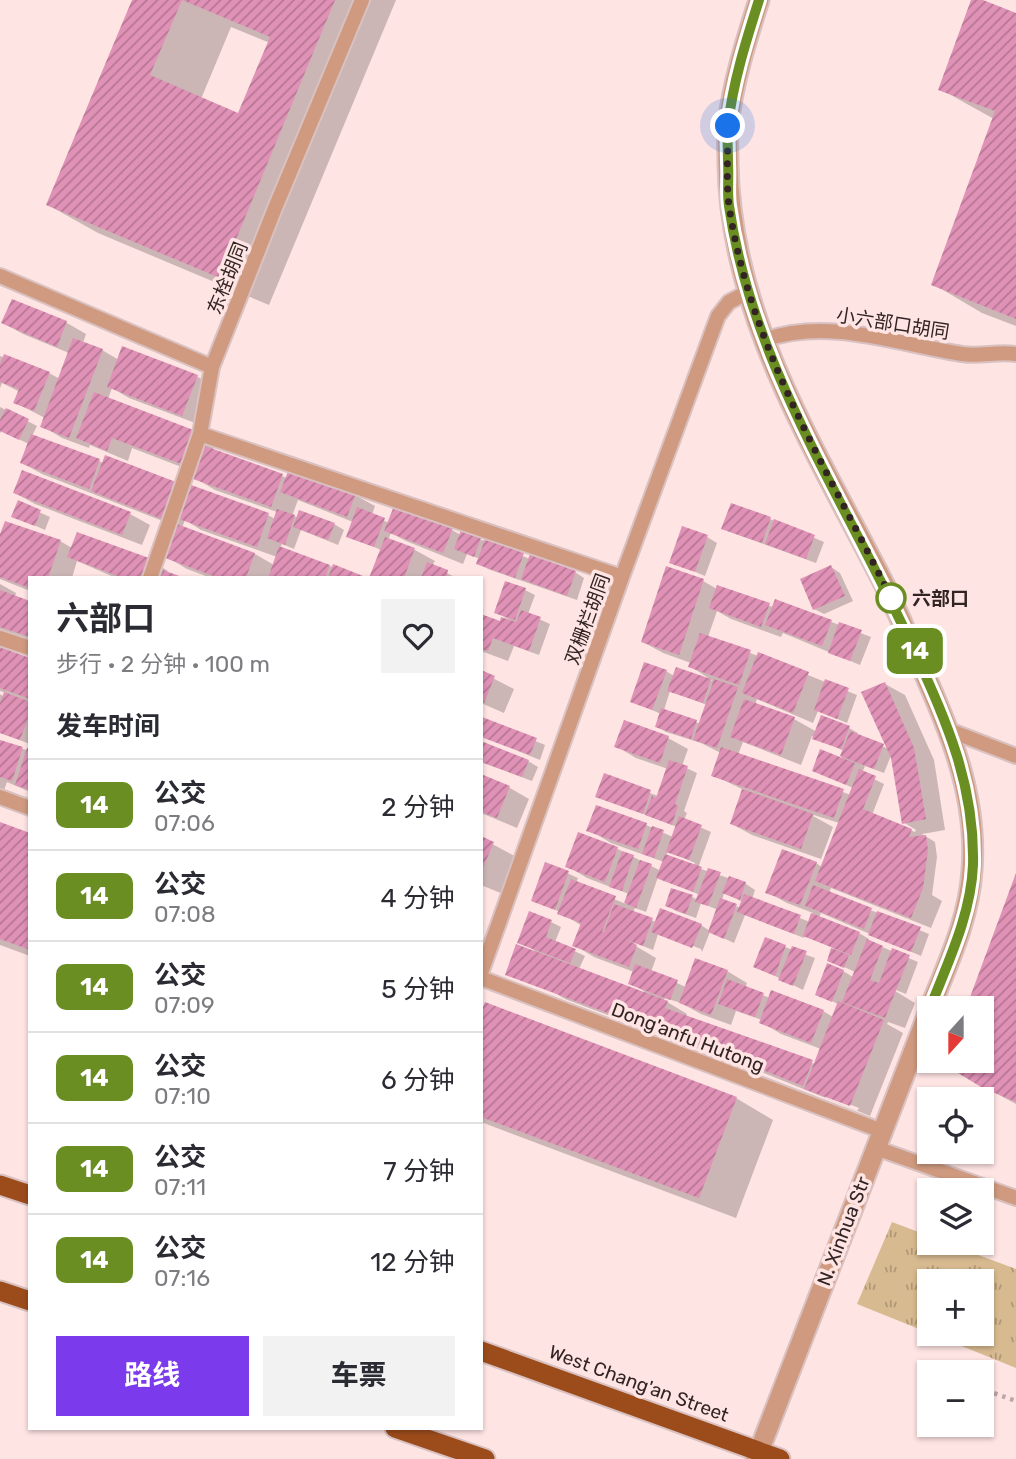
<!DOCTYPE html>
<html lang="zh">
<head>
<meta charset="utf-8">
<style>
  body { margin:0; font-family:Rubik,"Noto Sans SC",sans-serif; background:#f2f2f3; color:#2b2b33; height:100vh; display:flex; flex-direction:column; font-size:26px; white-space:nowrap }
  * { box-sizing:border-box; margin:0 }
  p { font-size:23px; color:#7c7c81 }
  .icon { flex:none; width:38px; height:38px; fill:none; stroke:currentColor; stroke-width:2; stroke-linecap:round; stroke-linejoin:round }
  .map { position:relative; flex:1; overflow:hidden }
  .panel { position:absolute; left:28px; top:576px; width:455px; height:854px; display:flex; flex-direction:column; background:#fff; border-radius:0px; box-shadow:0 2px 5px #0004 }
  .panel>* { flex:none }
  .badge { padding:0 14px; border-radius:10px; font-size:24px; line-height:46px }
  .needle { width:46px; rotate:201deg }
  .controls { position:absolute; left:917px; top:996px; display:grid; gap:14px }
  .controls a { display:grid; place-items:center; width:77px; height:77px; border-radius:0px; background:#fff; box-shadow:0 2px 5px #0004; font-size:35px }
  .you { position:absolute; width:35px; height:35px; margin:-18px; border:5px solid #fff; border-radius:50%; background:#1a73e8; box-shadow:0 0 0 10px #1a73e833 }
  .map>.badge { position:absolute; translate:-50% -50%; box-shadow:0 0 0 4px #fff }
  h2 { padding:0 28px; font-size:26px; line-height:63px }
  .round { display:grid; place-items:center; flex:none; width:74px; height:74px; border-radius:0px; background:#f2f2f3 }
  .overview { display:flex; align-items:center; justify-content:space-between; height:119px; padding:0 28px }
  h1 { font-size:33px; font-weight:700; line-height:52px }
  .cta { display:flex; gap:14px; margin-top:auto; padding:14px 28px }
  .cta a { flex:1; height:80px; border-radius:0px; background:#7c3aed; color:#fff; font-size:28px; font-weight:700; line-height:80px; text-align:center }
  .cta a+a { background:#f2f2f3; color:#2b2b33 }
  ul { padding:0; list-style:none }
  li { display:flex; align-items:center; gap:21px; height:91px; padding:0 28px; border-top:2px solid #e1e1e2 }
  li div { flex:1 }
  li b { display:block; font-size:26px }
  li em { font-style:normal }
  li .badge { min-width:77px; font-weight:700; text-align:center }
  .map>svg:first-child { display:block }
  .grass { fill:url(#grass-tufts) }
  .shadow { fill:#0003; fill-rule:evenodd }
  .building { fill:url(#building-hatch) }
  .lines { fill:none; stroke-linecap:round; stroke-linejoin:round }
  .service-casing { stroke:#d9c1c1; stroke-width:18 }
  .tertiary-casing { stroke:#d9c1c1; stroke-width:23 }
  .trunk-casing { stroke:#d9c1c1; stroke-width:23 }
  .path { stroke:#bda7a6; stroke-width:4.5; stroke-dasharray:3.5 5; stroke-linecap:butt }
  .service { stroke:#cf9a7f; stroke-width:14 }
  .tertiary { stroke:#cf9a7f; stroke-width:19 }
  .trunk { stroke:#9c4c1b; stroke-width:19 }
  .line-casing { stroke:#fff; stroke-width:16 }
  .line { stroke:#6b8e23; stroke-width:10 }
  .walk { stroke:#332424; stroke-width:7; stroke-dasharray:0 12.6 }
  .stop-dot { fill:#fff; stroke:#6b8e23; stroke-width:3.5 }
  .labels { text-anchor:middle; stroke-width:7; stroke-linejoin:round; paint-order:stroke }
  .street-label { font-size:19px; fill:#332424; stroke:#fee4e3 }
  .stop-label { font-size:19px; font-weight:bold; fill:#332424; stroke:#fee4e3; text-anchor:start }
</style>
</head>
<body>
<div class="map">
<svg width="1016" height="1459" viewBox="0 0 1016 1459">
  <defs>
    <pattern id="grass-tufts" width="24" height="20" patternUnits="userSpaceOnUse" patternTransform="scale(1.75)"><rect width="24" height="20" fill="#d8ba91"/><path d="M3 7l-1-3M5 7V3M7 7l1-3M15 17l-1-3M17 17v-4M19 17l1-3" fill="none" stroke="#b09776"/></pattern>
    <pattern id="building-hatch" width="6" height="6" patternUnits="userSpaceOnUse" patternTransform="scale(1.75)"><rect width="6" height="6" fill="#e091b6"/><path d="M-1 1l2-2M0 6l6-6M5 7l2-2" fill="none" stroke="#b67694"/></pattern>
  </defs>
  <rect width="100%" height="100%" fill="#fee4e3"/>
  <!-- grass -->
  <path class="grass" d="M892,1222L929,1236V1242L946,1243L1016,1269V1368L932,1334H982V1281H929V1333L857,1304Z"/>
  <!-- shadow -->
  <path class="shadow" d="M134,0H396L269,305L98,233L48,205ZM231,27L270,43L239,115L201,99Z
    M973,0L1016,15V326L982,313L933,284L994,119L940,89Z
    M13,301L67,323L86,334L83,343L102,350L119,360L124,348L198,377L217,388L203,426L129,398L112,388L108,399L215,444L213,450L287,478L290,471L355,495L375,506L372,515L389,523L452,530L461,535L486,541L530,559L575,572L584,578L577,600L488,569L479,563L480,559L467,554L463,564L406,541L391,533L388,540L415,550L435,561L432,566L457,578H371L381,550L348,536L353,522L298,500L292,516L334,524L344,530L338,545L301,530L294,549L282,544L280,548L363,578H211L187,569L167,557L178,527L42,474L22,463L29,444L1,431L0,434V407L37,426L32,436L104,463L175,483L190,492L268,515L275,519L277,512L215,490L195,478L197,473L132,448L128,461L90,445L89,448L62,438L42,426L45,418L16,403L20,392L2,383L0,388V356L49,373L60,379L69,353L23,334L3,323ZM185,520L201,530L277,557L274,565L255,554L182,528Z
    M15,493L130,514L150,525L142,545L35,504Z
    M19,503L50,517L45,530L13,516Z
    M770,519L824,542L816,563L733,533L723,528Z
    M707,537L717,543L705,576L672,562Z
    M0,539L60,541L72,548L148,559L168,571L167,573L178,578H116L77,561L72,578H30V591L0,579Z
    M831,567L840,573L853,601L824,614L814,609Z
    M703,581L717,589L773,607L776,601L871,637L860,665L783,633L781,637L731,619L717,611L708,637L758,656L759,655L857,695L847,723L818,711L813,723L757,699L755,705L794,719L817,732L849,728L858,733L857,736L889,749L885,684L905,695L934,760L945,830L922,834L935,842L937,857L932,895L942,901L931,928L831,888L829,893L929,934L921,956L821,913L819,918L859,933L869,939L868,941L918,962L906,994L896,990L895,991L915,1003L905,1028L888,1022L887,1024L903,1033L870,1116L702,1048L701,1050L565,999L555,993L534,950L519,942L530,914L551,922L561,927L555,942L585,956L579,969L644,993V991L630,983L634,972L594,957L574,945L582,926L560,912L534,900L547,864L578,878L576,883L626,904L629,894L587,878L567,866L614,847L661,871L664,862L611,843L589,830L646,825L673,837L677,827L597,796L605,776L658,796L668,769L636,758L616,746L668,738L688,749L682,766L697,773L684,811L687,813L684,820L711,832L698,868L746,884L755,890L752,899L810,922L813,913L787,903L767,892L816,863L822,867L839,823L814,815L813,816L833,827L821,859L752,835L732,824L744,790L713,775L721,753L701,743L666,732L657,727L661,714L632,701L666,671L674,676L677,669L713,681L690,666L691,663L663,653L643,642ZM670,691L707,705L701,724L664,710ZM812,736L844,751L841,759L814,770L853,788L851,795L738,755L743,742L801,765ZM892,753L903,822L916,830L915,832L872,815L884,784L862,773L865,766L884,773ZM668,851L695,863L694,866L666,856ZM658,877L700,895L698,900L692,897L667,905L676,911L696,918L701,903L718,910L710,931L701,925L656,922L633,913L635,908L646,912ZM724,893L743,902L741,908L722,901ZM745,915L804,938L805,935L833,948L829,960L855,972L853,977L843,971L817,994L838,1004L833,1017L823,1011L770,998L745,988L747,983L727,971L686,987L651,972L656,958L634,945L635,943L653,950L658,934H661L701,949L702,952L710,932L734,943ZM665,998L681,1003L701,1014L731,1025L736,1011L762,1020L761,1022L781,1034L821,1049L815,1064L686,1017L687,1014L664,1000ZM825,1095L859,1108L857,1111L825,1098Z
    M0,584L16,593L15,597L30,603V640L2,630L0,635Z
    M525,590L535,595L528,614L550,624L539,655L514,646L508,661L481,651V616L499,622L511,621L496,612Z
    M0,649L30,660V744L0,733V694L4,697L6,693L0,691Z
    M481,672L514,689L504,713L481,703Z
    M483,719L545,745L540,760L481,736Z
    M0,742L30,751V792L7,782L3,793L0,792Z
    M528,761L538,767L532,781L481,762Z
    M481,776L510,788L529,799L517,828L481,813Z
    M0,824L30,835V956L0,945Z
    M481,838L522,860L508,896L481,885Z
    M1016,877V1104L960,1074L982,1060V1008H968Z
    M785,947L815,958L803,990L755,966Z
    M481,1017L736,1098L773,1120L736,1218L481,1122Z"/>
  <!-- building -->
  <path class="building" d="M132,0H182L150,75L238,113L270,37L182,0H335L220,278L46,205Z
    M971,0H983L1016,13V319L931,285L995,111L938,90Z
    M12,299L67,321L57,347L1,323Z
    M73,338L103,349L69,438L40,427Z
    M122,346L198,375L182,416L107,387Z
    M4,354L50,372L34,411L13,403L19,389L0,382V364Z
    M94,392L196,431L184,465L112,438L107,451L76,438Z
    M6,408L29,419L19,440L0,431V420Z
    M31,434L100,459L89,489L20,463Z
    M205,446L283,474L271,507L193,479Z
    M105,455L176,482L162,519L91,491Z
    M289,469L356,493L347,517L280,492Z
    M22,470L131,512L122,535L13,493Z
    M191,485L269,513L257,547L179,519Z
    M18,500L41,510L35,526L11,517Z
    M731,503L771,517L762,543L721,529Z
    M394,506L453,528L443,553L384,531Z
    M357,507L385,518L374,547L346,537Z
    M277,509L295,515L285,545L267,538Z
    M299,510L335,523L328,540L293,527Z
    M774,519L815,535L806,559L765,544Z
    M5,521L61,540L48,578H30V588L0,577V534Z
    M177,524L255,553L246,578H219L165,558Z
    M682,526L708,535L695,572L669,563Z
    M461,530L481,538L474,557L454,549Z
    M77,532L149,558L141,578H123L67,557Z
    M385,537L415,548L404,578H369Z
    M485,539L524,553L515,578L476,564Z
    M279,546L330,565L325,578H268Z
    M530,554L576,571L567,596L521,579Z
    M427,562L448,570L446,578H421Z
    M333,564L363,576V578H328Z
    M831,565L845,596L813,610L800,579Z
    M666,566L704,579L679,655L641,642Z
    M163,570L182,577V578H160Z
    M505,581L526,588L515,620L494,613Z
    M717,585L770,603L761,627L709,608Z
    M0,590L30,601V637L0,627Z
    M775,599L832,620L822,646L765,625Z
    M521,610L541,617L529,651L493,638L488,651L481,649V614L500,621L501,617L516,622Z
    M839,622L862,630L850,661L828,653Z
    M700,633L751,650L739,685L688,667Z
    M0,647L30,658V699L0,688Z
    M758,652L809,672L793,713L742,693Z
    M644,662L667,670L652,710L630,702Z
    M676,667L711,679L703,703L667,691Z
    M481,670L495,676L484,703L481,702Z
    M714,679L738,687L717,748L693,740Z
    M825,679L849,688L837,719L814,710Z
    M885,682L914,748L926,819L902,824L891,758L861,692Z
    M4,692L30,702V712L20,740L0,733V703Z
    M744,699L795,717L781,755L730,737Z
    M661,708L697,720L691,739L655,727Z
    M821,715L850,726L841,749L812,739Z
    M482,717L537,738L530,755L481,737Z
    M624,720L669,736L660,763L614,747Z
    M850,731L884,744L874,769L840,756Z
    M0,740L23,747L12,781L0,777Z
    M481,741L529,760L522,777L481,762Z
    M721,747L844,789L834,818L711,776Z
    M27,748L30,749V790L15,785Z
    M820,749L855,763L846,785L812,771Z
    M669,760L688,766L675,804L678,806L672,825L645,815L652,796L656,798Z
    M859,769L876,776L863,809L912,829L909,837L926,835L928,850L923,888L911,918L815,881Z
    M604,773L651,790L643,814L595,797Z
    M481,774L510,786L497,818L481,812Z
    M742,789L813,814L801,849L730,824Z
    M596,805L647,823L638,849L586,831Z
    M679,816L702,825L689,860L666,852Z
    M0,822L30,833V950L0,939Z
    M652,826L664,830L654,858L642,854Z
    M578,832L618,847L605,882L565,867Z
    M481,836L494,842L481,872Z
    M782,849L817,862L800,905L765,893Z
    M622,851L634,855L622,891L609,887Z
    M665,854L702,867L693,892L656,878Z
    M640,860L652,864L636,908L624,903Z
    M545,862L569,871L555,910L531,901Z
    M708,868L721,872L708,906L695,902Z
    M1016,873V1102L981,1087L945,1065L947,1060H982V1008H966Z
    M729,876L746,882L740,900L722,893Z
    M571,879L616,896L602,932H604L614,904L653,918L643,946L625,939L637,945L629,967L572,946L581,923L557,914Z
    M813,885L872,908L864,929L805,906Z
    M671,888L693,895L686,914L665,906Z
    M744,894L801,915L794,934L737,912Z
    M720,898L737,904L724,939L708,932Z
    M660,908L702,924L692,948L651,932Z
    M529,911L552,920L546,937L576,949L570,963L517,943Z
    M877,911L921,927L911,952L868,935Z
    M811,913L860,932L851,955L803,936Z
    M765,937L786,945L775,976L753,967Z
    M867,939L883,946L870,980L879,983L892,948L910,955L885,1018L842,1002Z
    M516,944L668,1001L665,1008L813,1060L803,1086L682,1038L681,1040L505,975Z
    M792,946L807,951L793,986L778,980Z
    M831,948L849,955L844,968L827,961Z
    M695,958L728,970L711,1015L679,1003Z
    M827,963L844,970L832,1002L815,995Z
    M635,964L678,980L670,1000L628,984Z
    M727,979L764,993L755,1017L718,1004Z
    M771,990L824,1010L811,1043L759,1023Z
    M838,1001L884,1020L850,1106L804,1089Z
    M485,1002L737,1097L699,1198L481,1117V1012Z"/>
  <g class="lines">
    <defs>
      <path id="service" d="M0,276L212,367
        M764,340C829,317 897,344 962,354C980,357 998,351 1016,354
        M200,434L622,577
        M150,578L200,434L212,367L275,208L362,0
        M0,638L30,648
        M951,731L1016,756
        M0,797L30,808
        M481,973L622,577L718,316L729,302L748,292
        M481,978L882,1131
        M876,1148L1016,1198"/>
      <path id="tertiary" d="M759,0C746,41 733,82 728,125C727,137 728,150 728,163C730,319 817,451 885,586C897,610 907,635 918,659C948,726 978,795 972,870C969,919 948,963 930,1008
        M756,1459L929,1011"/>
      <path id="trunk" d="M0,1185L30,1195
        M0,1291L30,1301
        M481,1351L780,1459
        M395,1428L485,1459"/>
    </defs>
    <!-- service casing -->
    <use href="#service" class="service-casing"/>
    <!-- tertiary casing -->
    <use href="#tertiary" class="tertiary-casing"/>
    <!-- trunk casing -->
    <use href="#trunk" class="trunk-casing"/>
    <!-- path -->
    <path class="path" d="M982,1409L988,1391L1016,1401
      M974,1431L976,1424"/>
    <!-- service -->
    <use href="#service" class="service"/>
    <!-- tertiary -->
    <use href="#tertiary" class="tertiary"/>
    <!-- trunk -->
    <use href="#trunk" class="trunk"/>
  </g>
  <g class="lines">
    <defs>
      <path id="line" d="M759,0C746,41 733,82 728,125C727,137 728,150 728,163C729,177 727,192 729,206C752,367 848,504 914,650C946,721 975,784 973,865C971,915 948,962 930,1008"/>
    </defs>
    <!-- line casing -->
    <use href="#line" class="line-casing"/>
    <!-- line -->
    <use href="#line" class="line"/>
    <!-- walk -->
    <path class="walk" d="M728,126C728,152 726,181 729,206C751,352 828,469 891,598"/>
  </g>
  <!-- markers -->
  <circle class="stop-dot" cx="891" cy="598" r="14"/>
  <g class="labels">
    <!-- street labels -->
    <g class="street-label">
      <text transform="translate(227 278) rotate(-68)" y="7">东栓胡同</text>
      <text transform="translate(893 323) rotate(9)" y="7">小六部口胡同</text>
      <text transform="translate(587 619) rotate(-70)" y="7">双栅栏胡同</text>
      <text transform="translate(688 1037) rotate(21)" y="7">Dong'anfu Hutong</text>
      <text transform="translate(843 1231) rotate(-69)" y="7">N. Xinhua Str</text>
      <text transform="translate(639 1383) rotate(20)" y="7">West Chang'an Street</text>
    </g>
    <!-- stop labels -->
    <g class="stop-label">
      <text x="912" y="605">六部口</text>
    </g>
  </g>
</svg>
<div class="controls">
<a><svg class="needle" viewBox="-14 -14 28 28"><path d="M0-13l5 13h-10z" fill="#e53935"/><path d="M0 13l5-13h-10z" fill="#7c7c81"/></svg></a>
<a><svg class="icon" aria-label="locate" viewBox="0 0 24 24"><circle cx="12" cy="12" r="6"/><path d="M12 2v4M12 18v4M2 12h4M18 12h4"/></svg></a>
<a><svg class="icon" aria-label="layers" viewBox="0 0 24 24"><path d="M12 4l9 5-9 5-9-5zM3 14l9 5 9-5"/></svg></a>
<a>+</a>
<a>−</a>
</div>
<div class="you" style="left:728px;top:126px"></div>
<b class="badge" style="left:915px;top:651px;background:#6b8e23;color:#fff">14</b>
<section class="panel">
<div class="overview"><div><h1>六部口</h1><p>步行 · 2 分钟 · 100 m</p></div><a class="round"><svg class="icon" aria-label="heart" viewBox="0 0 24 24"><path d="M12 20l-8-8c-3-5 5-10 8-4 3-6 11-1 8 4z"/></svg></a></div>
<h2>发车时间</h2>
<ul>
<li><span class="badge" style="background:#6b8e23;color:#fff">14</span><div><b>公交</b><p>07:06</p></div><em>2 分钟</em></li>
<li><span class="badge" style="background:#6b8e23;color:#fff">14</span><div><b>公交</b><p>07:08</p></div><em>4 分钟</em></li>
<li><span class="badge" style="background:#6b8e23;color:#fff">14</span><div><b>公交</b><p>07:09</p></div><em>5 分钟</em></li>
<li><span class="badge" style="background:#6b8e23;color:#fff">14</span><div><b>公交</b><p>07:10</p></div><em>6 分钟</em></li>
<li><span class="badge" style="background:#6b8e23;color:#fff">14</span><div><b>公交</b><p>07:11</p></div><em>7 分钟</em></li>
<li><span class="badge" style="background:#6b8e23;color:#fff">14</span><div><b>公交</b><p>07:16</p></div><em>12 分钟</em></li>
</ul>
<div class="cta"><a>路线</a><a>车票</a></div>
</section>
</div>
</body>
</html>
